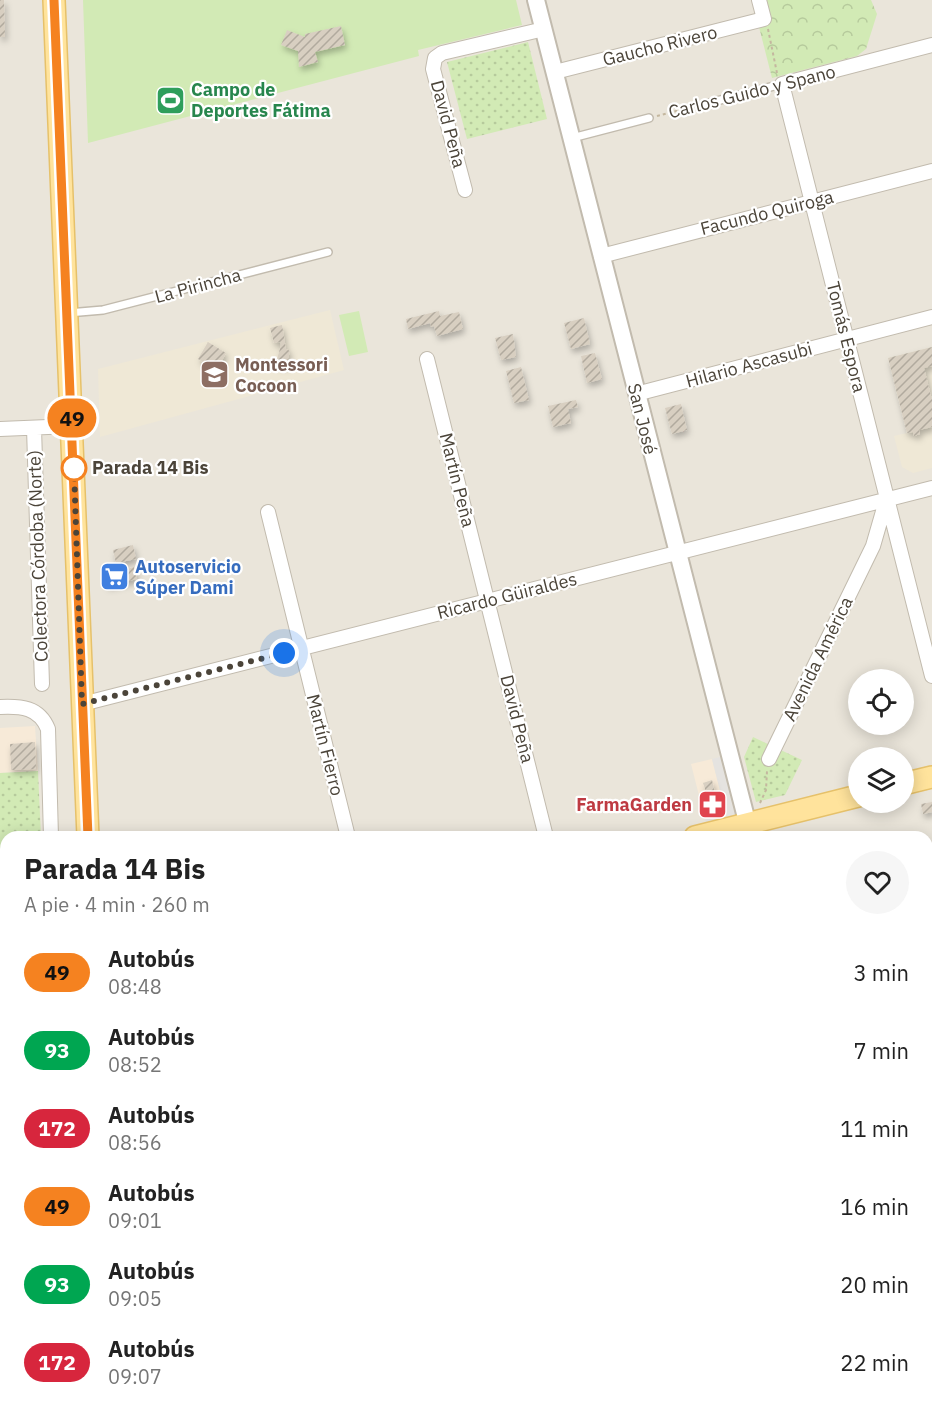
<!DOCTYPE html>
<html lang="es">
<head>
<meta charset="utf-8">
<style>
  body { margin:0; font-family:"IBM Plex Sans",sans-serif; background:#f6f6f6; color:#222; height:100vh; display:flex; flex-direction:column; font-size:22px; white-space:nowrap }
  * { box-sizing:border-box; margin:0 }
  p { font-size:20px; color:#767676 }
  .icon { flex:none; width:33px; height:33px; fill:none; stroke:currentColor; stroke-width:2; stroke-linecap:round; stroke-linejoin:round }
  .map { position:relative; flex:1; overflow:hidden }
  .side { position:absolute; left:0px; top:831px; width:933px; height:582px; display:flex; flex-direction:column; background:#fff; border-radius:18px 18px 0 0; box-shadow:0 3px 15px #0003 }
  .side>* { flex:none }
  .badge { padding:0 12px; border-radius:20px; font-size:21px; line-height:39px }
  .fabs { position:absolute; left:848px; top:669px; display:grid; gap:12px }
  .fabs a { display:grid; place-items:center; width:66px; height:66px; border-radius:50%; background:#fff; box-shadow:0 3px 15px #0003; font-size:30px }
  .you { position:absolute; width:30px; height:30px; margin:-15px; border:4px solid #fff; border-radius:50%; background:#1a73e8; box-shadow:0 0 0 9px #1a73e833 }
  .map>.badge { position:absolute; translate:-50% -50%; box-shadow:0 0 0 3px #fff }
  .round { display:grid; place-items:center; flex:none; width:63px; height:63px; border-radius:32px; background:#f6f6f6 }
  .summary { display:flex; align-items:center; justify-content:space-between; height:102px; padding:0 24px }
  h1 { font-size:28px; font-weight:700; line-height:45px }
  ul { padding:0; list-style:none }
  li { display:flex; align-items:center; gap:18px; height:78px; padding:0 24px }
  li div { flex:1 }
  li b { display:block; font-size:22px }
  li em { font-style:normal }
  li .badge { min-width:66px; font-weight:700; text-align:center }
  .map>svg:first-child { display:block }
  .residential { fill:#eae5da; fill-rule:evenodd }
  .commercial { fill:#f7ead8 }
  .education { fill:#efe8d6 }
  .grass { fill:url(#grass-dots) }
  .forest { fill:url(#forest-crowns) }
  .pitch { fill:#d2eab5 }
  .parking { fill:#e5e3e0 }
  .building { fill:url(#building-hatch); filter:url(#shadow) }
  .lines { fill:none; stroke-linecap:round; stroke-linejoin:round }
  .service-casing { stroke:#c2bbae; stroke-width:10 }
  .minor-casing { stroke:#c2bbae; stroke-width:16 }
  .tertiary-casing { stroke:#c2bbae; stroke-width:20 }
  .secondary-casing { stroke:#d6c79b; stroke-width:22 }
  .primary-casing { stroke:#e6c16a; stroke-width:24 }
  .path { stroke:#c4b79f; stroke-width:2; stroke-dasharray:3 3; stroke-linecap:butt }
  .service { stroke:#fff; stroke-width:7 }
  .minor { stroke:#fff; stroke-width:14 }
  .tertiary { stroke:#fff; stroke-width:16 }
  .secondary { stroke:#fff3cd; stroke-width:20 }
  .primary { stroke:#ffe39c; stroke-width:21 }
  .line-casing { stroke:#fff; stroke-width:14 }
  .line { stroke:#f58220; stroke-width:9 }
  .walk { stroke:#4b4439; stroke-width:6; stroke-dasharray:0 10.8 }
  .stop-dot { fill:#fff; stroke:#f58220; stroke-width:3 }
  .labels { text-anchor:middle; stroke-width:4.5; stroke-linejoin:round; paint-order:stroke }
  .street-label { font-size:18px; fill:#4b4439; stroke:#fff }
  .leisure-label { font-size:18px; font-weight:bold; fill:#27864d; stroke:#fff; text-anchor:start }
  .education-label { font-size:18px; font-weight:bold; fill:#785e54; stroke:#fff; text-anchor:start }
  .stop-label { font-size:18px; font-weight:bold; fill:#4b4439; stroke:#fff; text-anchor:start }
  .shop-label { font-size:18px; font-weight:bold; fill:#366cbe; stroke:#fff; text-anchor:start }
  .health-label { font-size:18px; font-weight:bold; fill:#be3a42; stroke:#fff; text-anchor:end }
</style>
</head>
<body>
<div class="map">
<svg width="932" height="1413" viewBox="0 0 932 1413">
  <defs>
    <pattern id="grass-dots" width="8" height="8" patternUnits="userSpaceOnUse" patternTransform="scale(1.5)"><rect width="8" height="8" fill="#d2eab5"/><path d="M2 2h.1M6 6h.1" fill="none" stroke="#b6ca9c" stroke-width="1.8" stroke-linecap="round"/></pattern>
    <pattern id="forest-crowns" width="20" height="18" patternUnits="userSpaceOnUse" patternTransform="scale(1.5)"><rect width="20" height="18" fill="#d2eab5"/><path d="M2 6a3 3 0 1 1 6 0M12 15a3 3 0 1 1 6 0" fill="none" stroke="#b6ca9c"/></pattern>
    <pattern id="building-hatch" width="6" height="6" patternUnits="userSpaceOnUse" patternTransform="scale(1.5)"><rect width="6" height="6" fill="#d8cfc1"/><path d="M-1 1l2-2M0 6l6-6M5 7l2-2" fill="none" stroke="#b1aa9e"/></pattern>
    <filter id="shadow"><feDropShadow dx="2" dy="4" stdDeviation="3" flood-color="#0004"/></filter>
  </defs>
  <rect width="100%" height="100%" fill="#f6f3ec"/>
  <!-- residential -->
  <path class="residential" d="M0,0H932V1413H0ZM858,680H903V724H858ZM858,758H903V802H858ZM6,837H927V1407H6Z"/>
  <!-- commercial -->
  <path class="commercial" d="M35,726L38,771L0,773V728Z
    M712,759L725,810L704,815L691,764Z"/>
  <!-- education -->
  <path class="education" d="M330,310L344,370L100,437L98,369Z
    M932,347V468L913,473L902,467L894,436L907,433L888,358Z"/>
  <!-- grass -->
  <path class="grass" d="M528,42L547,119L467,139L447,62Z
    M753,737L802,760L785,795L756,802L744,757Z
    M38,771L41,837H6V974H0V773Z
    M0,1011H6V1407H63V1413H0Z"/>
  <!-- forest -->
  <path class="forest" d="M764,0H871L877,14L866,49L857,56L772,78L759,27Z"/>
  <!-- pitch -->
  <path class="pitch" d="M83,0H516L522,25L418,50L419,56L88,143Z
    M359,311L368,352L349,356L339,315Z"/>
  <!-- parking -->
  <path class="parking" d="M720,757L735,816L706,823L704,815L725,810L712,759Z"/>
  <!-- building -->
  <path class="building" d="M0,0H4L5,37H0Z
    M341,26L345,45L315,52L318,62L299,67L298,51L281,45L287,30L305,37V34Z
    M439,311L440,316L459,312L463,329L437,336L434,326L431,327L430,323L408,329L406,319Z
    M584,318L590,344L571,349L564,323Z
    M282,325L286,349L290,351L286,366L276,363L281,345L280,342L274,343L270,328Z
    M513,334L516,357L501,360L495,338Z
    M208,342L226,353L217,370L198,359Z
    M932,347V366L924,368L932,400V427L919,430L920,434L914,436L913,432L907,433L888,358Z
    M595,353L602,379L587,383L581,356Z
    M521,367L529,400L514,403L506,371Z
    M576,400L578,407L568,409L571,423L553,427L548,406Z
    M681,404L687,430L672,434L665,408Z
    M133,545L136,559L116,563L113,550Z
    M134,567L137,579L107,586L106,574Z
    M35,742L36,769L11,770L10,744Z
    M712,780L719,809L707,812L706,805L710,804L703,783Z
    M932,802V812L923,814L921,804Z
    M221,1407H256L250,1413H226Z"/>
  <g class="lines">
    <defs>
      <path id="service" d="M705,104L782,84
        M572,138L649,118
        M68,313L103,310L328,252"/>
      <path id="minor" d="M932,45L782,84L932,676
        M555,72L764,19L759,0
        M465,190L433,69L435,58L442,53L544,29
        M601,256L932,171
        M427,359L546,837
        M636,394L932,317
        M34,428L42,684
        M0,429L72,426
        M268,512L348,837
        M82,704L932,488
        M0,707C21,706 39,707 48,729L51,837
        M769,759L873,546L886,501
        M927,930L932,929
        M927,1077L932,1076
        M927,1226L932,1225
        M927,1369L932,1368
        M750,1413L774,1407"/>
      <path id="tertiary" d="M536,0L751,837
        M688,1407V1413
        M896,1407L898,1413"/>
      <path id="secondary" d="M0,992H6"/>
      <path id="primary" d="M54,0L88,837
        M903,784L932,777
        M695,837L858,796
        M108,1407V1413"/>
    </defs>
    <!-- service casing -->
    <use href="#service" class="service-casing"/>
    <!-- minor casing -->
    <use href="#minor" class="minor-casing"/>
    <!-- tertiary casing -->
    <use href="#tertiary" class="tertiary-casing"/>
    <!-- secondary casing -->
    <use href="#secondary" class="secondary-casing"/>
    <!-- primary casing -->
    <use href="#primary" class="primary-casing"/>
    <!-- path -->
    <path class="path" d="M768,29L777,73
      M657,116L695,106
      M760,803L766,790L767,771"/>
    <!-- service -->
    <use href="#service" class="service"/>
    <!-- minor -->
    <use href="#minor" class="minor"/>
    <!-- tertiary -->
    <use href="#tertiary" class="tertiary"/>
    <!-- secondary -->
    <use href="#secondary" class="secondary"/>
    <!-- primary -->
    <use href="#primary" class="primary"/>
  </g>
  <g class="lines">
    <defs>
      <path id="line" d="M54,0L88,837"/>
    </defs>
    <!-- line casing -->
    <use href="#line" class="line-casing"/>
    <!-- line -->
    <use href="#line" class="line"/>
    <!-- walk -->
    <path class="walk" d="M74,468L82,704L284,653"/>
  </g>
  <!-- icons -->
  <defs>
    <symbol id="stadium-square" viewBox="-11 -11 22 22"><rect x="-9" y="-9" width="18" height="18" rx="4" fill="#2e9e5b" stroke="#fff"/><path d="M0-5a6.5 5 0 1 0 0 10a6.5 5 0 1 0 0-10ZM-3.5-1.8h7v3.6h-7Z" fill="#fff"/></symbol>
    <symbol id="school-square" viewBox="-11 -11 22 22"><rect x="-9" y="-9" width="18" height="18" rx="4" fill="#8d6e63" stroke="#fff"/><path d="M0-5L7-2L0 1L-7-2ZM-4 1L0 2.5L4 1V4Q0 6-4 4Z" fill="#fff"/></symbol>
    <symbol id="supermarket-square" viewBox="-11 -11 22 22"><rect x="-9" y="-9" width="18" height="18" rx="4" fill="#3f7fe0" stroke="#fff"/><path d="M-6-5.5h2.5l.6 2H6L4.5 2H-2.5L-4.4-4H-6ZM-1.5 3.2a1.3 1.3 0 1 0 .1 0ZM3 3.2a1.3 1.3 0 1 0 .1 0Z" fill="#fff"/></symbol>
    <symbol id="pharmacy-square" viewBox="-11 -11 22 22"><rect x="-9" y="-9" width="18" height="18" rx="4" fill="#e0444e" stroke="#fff"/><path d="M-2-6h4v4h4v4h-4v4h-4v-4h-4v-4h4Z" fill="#fff"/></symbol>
  </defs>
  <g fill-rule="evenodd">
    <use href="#stadium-square" x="154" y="84" width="33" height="33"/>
    <use href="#school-square" x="198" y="358" width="33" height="33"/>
    <use href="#supermarket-square" x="98" y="560" width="33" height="33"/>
    <use href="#pharmacy-square" x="696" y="788" width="33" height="33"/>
  </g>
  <!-- markers -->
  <circle class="stop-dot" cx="74" cy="468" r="12"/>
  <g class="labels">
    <!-- street labels -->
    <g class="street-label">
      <text transform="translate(660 46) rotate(-14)" y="6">Gaucho Rivero</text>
      <text transform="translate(752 92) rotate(-14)" y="6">Carlos Guido y Spano</text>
      <text transform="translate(448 124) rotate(75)" y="6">David Peña</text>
      <text transform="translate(767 213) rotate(-14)" y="6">Facundo Quiroga</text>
      <text transform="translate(198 286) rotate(-15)" y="6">La Pirincha</text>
      <text transform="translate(846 337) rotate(76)" y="6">Tomás Espora</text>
      <text transform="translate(749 365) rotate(-15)" y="6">Hilario Ascasubi</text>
      <text transform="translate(642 419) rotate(76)" y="6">San José</text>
      <text transform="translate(457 480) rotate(76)" y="6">Martín Peña</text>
      <text transform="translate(38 556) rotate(-92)" y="6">Colectora Córdoba (Norte)</text>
      <text transform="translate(507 596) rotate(-14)" y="6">Ricardo Güiraldes</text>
      <text transform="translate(818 659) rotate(-64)" y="6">Avenida América</text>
      <text transform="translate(517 719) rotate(76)" y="6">David Peña</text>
      <text transform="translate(325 745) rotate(76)" y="6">Martín Fierro</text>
    </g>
    <!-- leisure labels -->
    <g class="leisure-label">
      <text x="191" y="96">Campo de<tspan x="191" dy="21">Deportes Fátima</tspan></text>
    </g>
    <!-- education labels -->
    <g class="education-label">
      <text x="235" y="371">Montessori<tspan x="235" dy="21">Cocoon</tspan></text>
    </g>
    <!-- stop labels -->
    <g class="stop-label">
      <text x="92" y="474">Parada 14 Bis</text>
    </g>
    <!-- shop labels -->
    <g class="shop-label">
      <text x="135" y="573">Autoservicio<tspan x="135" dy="21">Súper Dami</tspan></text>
    </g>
    <!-- health labels -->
    <g class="health-label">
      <text x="692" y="811">FarmaGarden</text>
    </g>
  </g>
</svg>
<div class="fabs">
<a><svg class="icon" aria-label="locate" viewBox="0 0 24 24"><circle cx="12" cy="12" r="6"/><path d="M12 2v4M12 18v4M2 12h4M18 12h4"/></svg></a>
<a><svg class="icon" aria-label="layers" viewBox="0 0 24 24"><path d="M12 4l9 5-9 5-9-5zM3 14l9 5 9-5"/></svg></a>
</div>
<div class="you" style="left:284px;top:653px"></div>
<b class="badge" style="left:72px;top:418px;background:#f58220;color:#111">49</b>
<section class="side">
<div class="summary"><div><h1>Parada 14 Bis</h1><p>A pie · 4 min · 260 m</p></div><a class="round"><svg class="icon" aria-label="heart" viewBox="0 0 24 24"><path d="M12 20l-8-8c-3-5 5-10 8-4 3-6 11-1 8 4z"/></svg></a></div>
<ul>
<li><span class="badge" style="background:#f58220;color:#111">49</span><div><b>Autobús</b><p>08:48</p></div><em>3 min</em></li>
<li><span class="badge" style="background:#00a651;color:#fff">93</span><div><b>Autobús</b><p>08:52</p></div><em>7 min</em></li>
<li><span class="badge" style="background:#d7263d;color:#fff">172</span><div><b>Autobús</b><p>08:56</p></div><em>11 min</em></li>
<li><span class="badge" style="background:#f58220;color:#111">49</span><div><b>Autobús</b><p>09:01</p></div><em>16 min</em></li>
<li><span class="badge" style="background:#00a651;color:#fff">93</span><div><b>Autobús</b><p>09:05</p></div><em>20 min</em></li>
<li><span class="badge" style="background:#d7263d;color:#fff">172</span><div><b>Autobús</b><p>09:07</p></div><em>22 min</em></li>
</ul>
</section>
</div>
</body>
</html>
